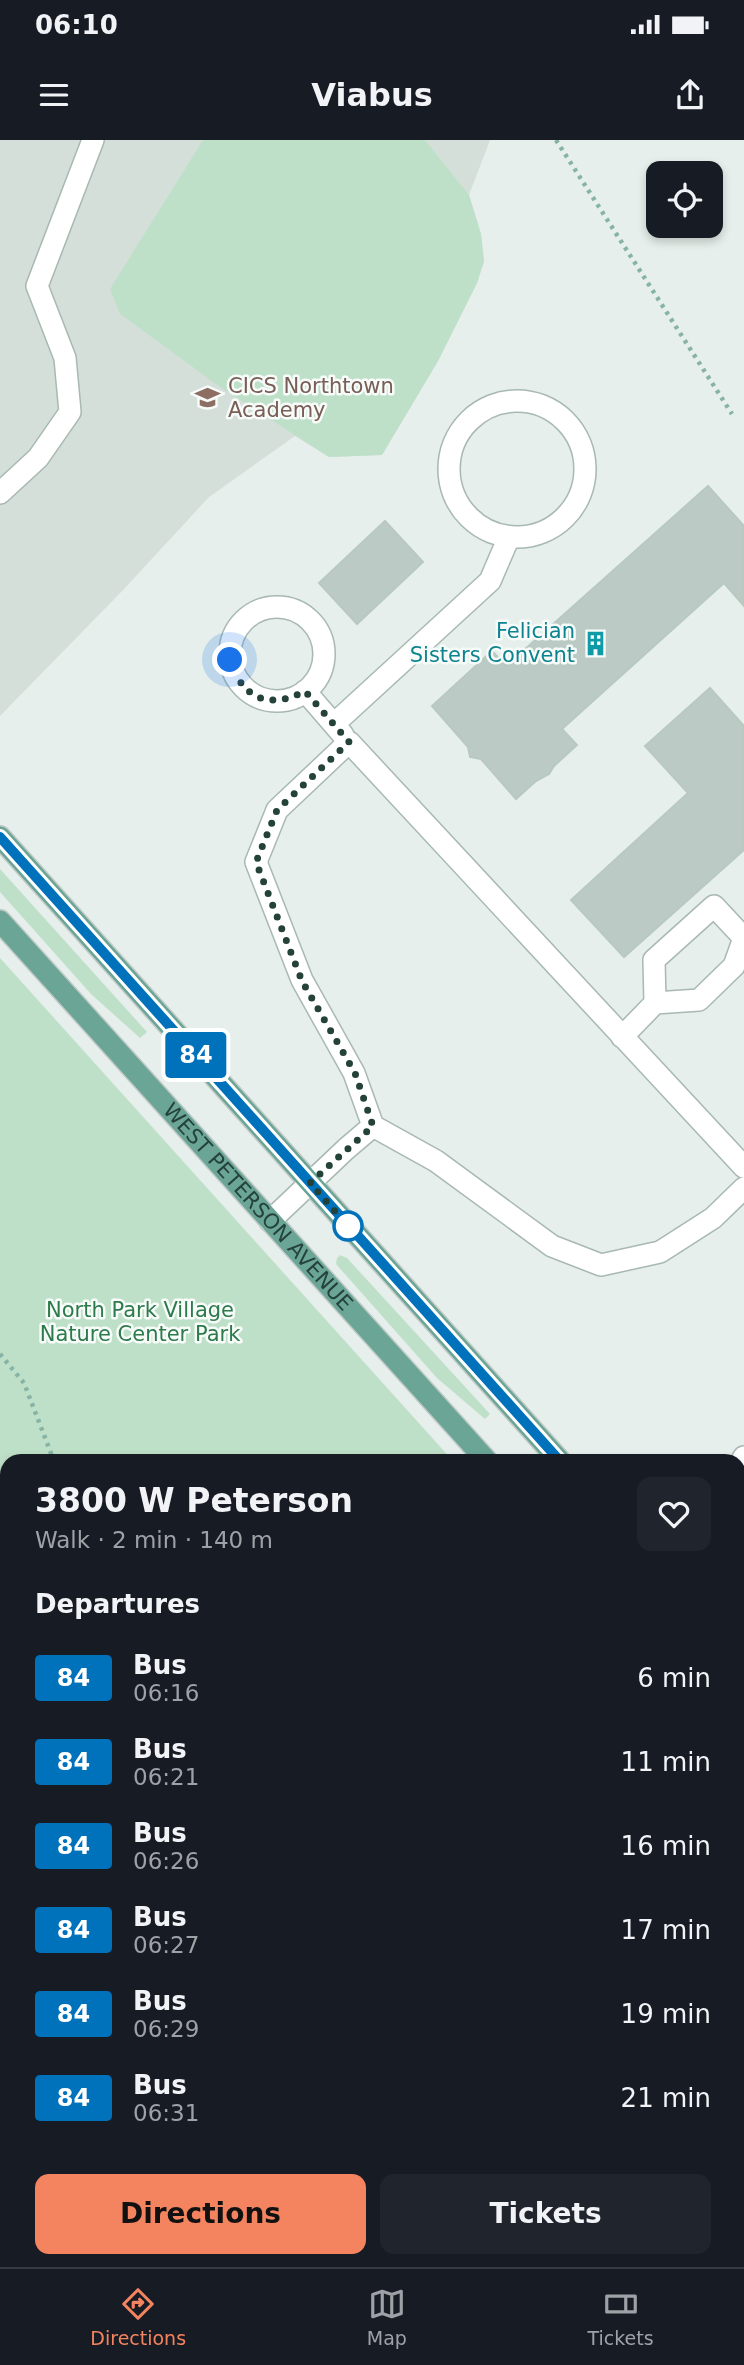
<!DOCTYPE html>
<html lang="en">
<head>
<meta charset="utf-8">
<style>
  body { margin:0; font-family:"DejaVu Sans",sans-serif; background:#20242c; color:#f1f3f6; height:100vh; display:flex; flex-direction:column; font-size:26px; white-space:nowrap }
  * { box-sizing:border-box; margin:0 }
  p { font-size:23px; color:#9ea1a6 }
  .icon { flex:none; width:38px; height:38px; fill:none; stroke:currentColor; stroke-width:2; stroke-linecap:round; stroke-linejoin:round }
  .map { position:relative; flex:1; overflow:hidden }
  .drawer { position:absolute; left:0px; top:1314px; width:746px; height:814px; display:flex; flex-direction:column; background:#171b24; border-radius:21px 21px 0 0; box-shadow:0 4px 10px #0003 }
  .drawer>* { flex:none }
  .badge { padding:0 14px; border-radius:5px; font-size:24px; line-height:46px }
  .buttons { position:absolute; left:646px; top:21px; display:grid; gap:14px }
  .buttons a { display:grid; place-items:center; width:77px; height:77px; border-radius:14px; background:#171b24; box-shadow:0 4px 10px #0003; font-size:35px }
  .you { position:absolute; width:35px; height:35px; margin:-18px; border:5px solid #fff; border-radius:50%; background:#1a73e8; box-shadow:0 0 0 10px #1a73e833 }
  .map>.badge { position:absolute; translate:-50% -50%; box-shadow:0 0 0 4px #fff }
  h2 { padding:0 35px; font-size:26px; line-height:63px }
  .round { display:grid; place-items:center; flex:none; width:74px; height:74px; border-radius:14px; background:#20242c }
  .head { display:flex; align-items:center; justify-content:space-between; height:119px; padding:0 35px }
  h1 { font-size:33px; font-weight:700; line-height:52px }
  .primary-button { display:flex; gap:14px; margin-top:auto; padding:14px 35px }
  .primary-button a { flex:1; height:80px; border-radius:14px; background:#f4845f; color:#111; font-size:28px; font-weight:700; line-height:80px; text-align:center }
  .primary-button a+a { background:#20242c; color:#f1f3f6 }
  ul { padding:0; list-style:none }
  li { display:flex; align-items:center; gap:21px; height:84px; padding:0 35px }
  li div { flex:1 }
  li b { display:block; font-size:26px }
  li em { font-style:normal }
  li .badge { min-width:77px; font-weight:700; text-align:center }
  .status { display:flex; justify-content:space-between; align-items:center; height:49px; padding:0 35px; background:#171b24; direction:ltr }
  .status svg { height:19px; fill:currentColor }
  header { display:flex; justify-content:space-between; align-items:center; height:91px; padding:0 35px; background:#171b24; font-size:32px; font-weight:700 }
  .menu { display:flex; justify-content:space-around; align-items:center; height:98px; border-top:2px solid #363941; background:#171b24; font-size:19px; color:#9ea1a6 }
  .menu a { display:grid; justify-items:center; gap:4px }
  .menu .current { color:#f4845f }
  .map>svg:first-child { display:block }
  .built { fill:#d4dfda }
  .green { fill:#bfe0c8 }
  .water { fill:#8ec9d4 }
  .building { fill:#bbcac4; stroke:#b8c9c2; stroke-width:2 }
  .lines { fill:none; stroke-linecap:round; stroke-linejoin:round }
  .minor-casing { stroke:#a8b8b2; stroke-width:24 }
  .major-casing { stroke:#c2cac8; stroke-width:24 }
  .path { stroke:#86b3a5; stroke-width:4.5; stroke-dasharray:3.5 5; stroke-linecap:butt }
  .minor { stroke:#fff; stroke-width:21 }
  .major { stroke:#6aa596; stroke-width:21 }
  .line-casing { stroke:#fff; stroke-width:16 }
  .line { stroke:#0072bc; stroke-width:10 }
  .walk { stroke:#24423a; stroke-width:7; stroke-dasharray:0 12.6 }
  .stop-dot { fill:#fff; stroke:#0072bc; stroke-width:3.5 }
  .labels { text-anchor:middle; stroke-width:5; stroke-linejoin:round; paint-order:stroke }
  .education-label { font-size:21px; fill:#785e54; stroke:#f7fbf9; text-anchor:start }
  .culture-label { font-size:21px; fill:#0d838f; stroke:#f7fbf9; text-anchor:end }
  .street-label { font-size:21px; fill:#24423a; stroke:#f7fbf9 }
  .park-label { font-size:21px; fill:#2d7a4b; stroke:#f7fbf9 }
</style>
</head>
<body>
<div class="status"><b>06:10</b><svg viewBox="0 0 49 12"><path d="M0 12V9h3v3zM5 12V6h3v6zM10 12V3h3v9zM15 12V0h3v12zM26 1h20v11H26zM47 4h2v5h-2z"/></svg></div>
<header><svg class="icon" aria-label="menu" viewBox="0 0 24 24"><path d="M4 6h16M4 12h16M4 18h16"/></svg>Viabus<svg class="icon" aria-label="share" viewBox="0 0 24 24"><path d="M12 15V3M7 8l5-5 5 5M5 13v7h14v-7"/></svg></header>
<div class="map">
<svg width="744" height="2127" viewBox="0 0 744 2127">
  <rect width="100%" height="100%" fill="#e6efeb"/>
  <!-- built -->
  <path class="built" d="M0,0H490L469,55L481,94L484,121L477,143L438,221L382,315L329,317L295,296L209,357L125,448L0,576Z"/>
  <!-- green -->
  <path class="green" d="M203,0H425L469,55L481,94L484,121L477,143L438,221L382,315L329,317L220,247L120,174L110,149Z
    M0,729L147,892L140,898L91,854L0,752Z
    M0,818L453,1321H7V2121H738L739,1638L744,1644V2127H0Z
    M340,1115L347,1118L490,1274L485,1279L437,1238L336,1124L337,1118Z"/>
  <!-- water -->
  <path class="water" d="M0,1432L7,1434V1565H0Z"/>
  <!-- building -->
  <path class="building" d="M708,346L744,386V466L724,443L562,589L577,605L554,626L549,634L536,641L516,659L481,619L470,617L468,607L432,566L492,511L506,526Z
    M385,381L423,422L357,484L319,443Z
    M710,548L744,586V710L624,817L571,760L688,653L645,606Z"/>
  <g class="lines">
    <defs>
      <path id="minor" d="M449 329a68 68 0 1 1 136 0a68 68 0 1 1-136 0Z
        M0,353L38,318L70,272L65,218L37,146L93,0
        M230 514a47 47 0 1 1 94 0a47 47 0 1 1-94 0Z
        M305,551L343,595
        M334,584L490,441L509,397
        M622,897L655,863L654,820L714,766L744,798L734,826L699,860L655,863
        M373,986L436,1021L552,1106L601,1125L660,1112L713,1078L744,1048
        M270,1081L346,1009L373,986L354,933L302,840L256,722L277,670L349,602L744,1027
        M738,1327L744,1317"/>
      <g id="major">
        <path d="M0,697L560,1321"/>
        <path id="s1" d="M0,781L487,1321"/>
        <path d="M738,1520L744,1526"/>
        <path d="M738,1601L744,1607"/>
      </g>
    </defs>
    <!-- minor casing -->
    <use href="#minor" class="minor-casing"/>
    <!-- major casing -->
    <use href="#major" class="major-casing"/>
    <!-- path -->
    <path class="path" d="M556,0L732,274
      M0,1214L24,1243L54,1321
      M0,1929L7,1922
      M466,2121L467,2127
      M556,2127L564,2121"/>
    <!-- minor -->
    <use href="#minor" class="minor"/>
    <!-- major -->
    <use href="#major" class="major"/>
  </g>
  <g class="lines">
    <defs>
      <path id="line" d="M0,697L560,1321"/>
    </defs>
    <!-- line casing -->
    <use href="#line" class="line-casing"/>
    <!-- line -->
    <use href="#line" class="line"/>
    <!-- walk -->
    <path class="walk" d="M230,520C242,559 270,570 305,551L349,602L277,670L256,722L302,841L355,933L373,986L310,1043L348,1086"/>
  </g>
  <!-- icons -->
  <defs>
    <symbol id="school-bare" viewBox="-9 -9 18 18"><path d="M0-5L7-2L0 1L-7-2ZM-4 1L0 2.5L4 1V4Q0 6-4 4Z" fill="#8d6e63" stroke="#f7fbf9" stroke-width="2.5" paint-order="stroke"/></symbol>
    <symbol id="building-bare" viewBox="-9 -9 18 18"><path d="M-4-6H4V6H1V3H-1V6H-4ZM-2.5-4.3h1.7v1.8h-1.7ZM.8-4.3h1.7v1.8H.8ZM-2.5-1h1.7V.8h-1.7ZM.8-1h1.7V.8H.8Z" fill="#0f9aa8" stroke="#f7fbf9" stroke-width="2.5" paint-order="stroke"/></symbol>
  </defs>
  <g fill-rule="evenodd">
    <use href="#school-bare" x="190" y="240" width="35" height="35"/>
    <use href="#building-bare" x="578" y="486" width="35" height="35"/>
  </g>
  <!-- markers -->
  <circle class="stop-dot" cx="348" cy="1086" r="14"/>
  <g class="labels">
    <!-- education labels -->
    <g class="education-label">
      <text x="228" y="253">CICS Northtown<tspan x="228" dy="24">Academy</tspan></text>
    </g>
    <!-- culture labels -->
    <g class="culture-label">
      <text x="575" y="498">Felician<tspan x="575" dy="24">Sisters Convent</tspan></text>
    </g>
    <!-- street labels -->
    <g class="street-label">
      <text dy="7" stroke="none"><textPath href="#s1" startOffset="385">WEST PETERSON AVENUE</textPath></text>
    </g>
    <!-- park labels -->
    <g class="park-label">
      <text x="140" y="1177">North Park Village<tspan x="140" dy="24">Nature Center Park</tspan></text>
    </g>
  </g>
</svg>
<div class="buttons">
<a><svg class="icon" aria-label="locate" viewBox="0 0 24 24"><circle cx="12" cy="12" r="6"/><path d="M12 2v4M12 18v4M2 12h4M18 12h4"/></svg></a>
</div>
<div class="you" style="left:230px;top:520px"></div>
<b class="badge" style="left:196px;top:915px;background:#0072bc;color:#fff">84</b>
<section class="drawer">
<div class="head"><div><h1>3800 W Peterson</h1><p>Walk · 2 min · 140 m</p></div><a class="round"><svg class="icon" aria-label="heart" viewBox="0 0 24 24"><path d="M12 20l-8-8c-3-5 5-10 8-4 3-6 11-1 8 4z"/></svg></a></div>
<h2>Departures</h2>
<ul>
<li><span class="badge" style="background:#0072bc;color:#fff">84</span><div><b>Bus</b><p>06:16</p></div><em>6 min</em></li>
<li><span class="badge" style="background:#0072bc;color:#fff">84</span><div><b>Bus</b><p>06:21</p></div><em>11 min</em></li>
<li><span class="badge" style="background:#0072bc;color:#fff">84</span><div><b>Bus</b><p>06:26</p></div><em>16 min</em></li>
<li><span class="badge" style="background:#0072bc;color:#fff">84</span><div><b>Bus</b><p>06:27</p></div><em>17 min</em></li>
<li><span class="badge" style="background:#0072bc;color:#fff">84</span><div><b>Bus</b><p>06:29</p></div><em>19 min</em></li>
<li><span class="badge" style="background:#0072bc;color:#fff">84</span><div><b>Bus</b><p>06:31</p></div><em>21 min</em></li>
</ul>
<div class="primary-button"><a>Directions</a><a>Tickets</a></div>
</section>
</div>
<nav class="menu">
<a class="current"><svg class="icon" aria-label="directions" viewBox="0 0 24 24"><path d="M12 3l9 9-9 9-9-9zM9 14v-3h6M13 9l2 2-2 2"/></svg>Directions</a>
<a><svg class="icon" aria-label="map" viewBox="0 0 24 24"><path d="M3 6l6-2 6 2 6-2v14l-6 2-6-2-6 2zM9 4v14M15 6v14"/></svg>Map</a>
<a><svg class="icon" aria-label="tickets" viewBox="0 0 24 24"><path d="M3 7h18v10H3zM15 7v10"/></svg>Tickets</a>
</nav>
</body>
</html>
